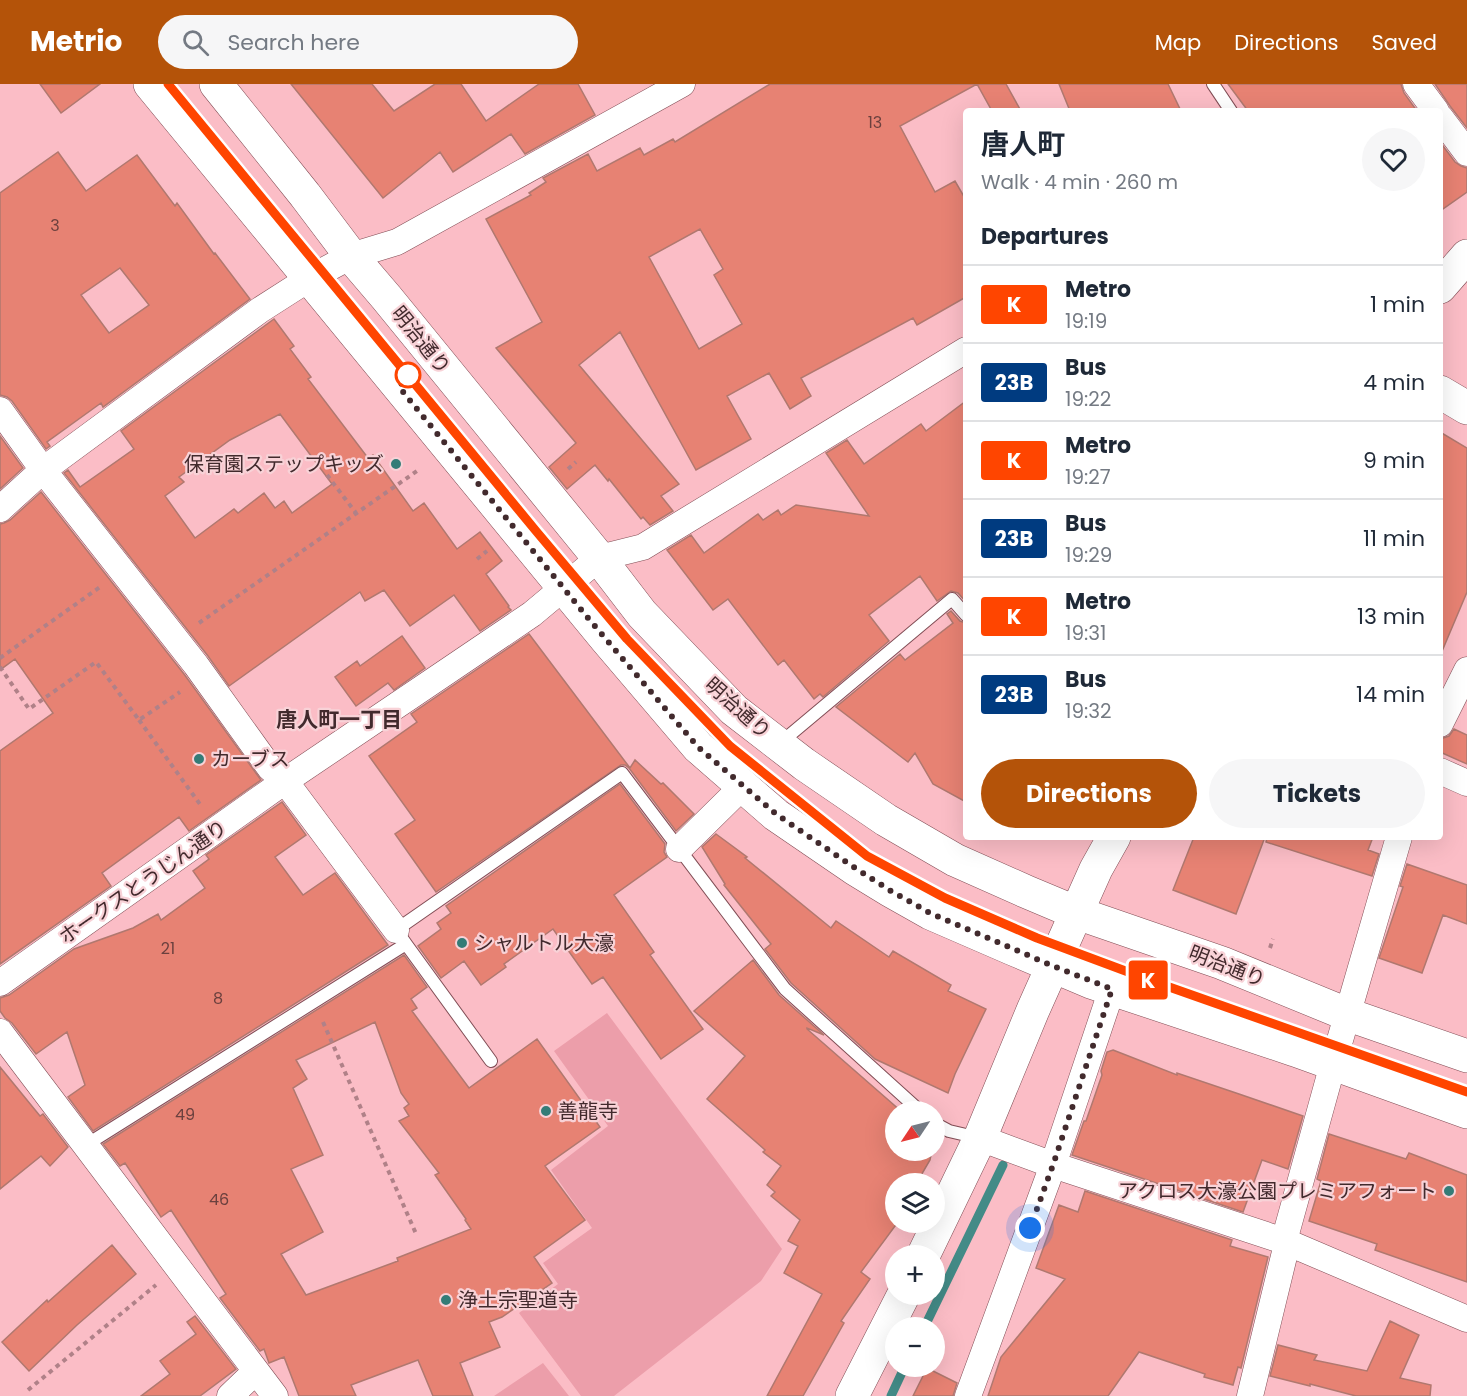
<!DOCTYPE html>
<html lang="en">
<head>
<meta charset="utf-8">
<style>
  body { margin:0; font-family:Poppins,"Noto Sans JP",sans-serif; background:#f6f6f7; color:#1f2937; height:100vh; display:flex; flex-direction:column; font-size:22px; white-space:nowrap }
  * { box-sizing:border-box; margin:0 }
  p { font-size:20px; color:#747a83 }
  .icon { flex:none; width:33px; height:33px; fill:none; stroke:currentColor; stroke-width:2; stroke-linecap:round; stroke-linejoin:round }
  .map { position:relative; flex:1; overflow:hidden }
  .sheet { position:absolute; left:963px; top:24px; width:480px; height:732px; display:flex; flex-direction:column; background:#fff; border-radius:6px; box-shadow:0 6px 24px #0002 }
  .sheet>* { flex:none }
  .badge { padding:0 12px; border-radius:4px; font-size:21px; line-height:39px }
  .needle { width:39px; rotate:235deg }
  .buttons { position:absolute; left:885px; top:1017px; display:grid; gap:12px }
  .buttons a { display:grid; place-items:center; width:60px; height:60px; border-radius:50%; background:#fff; box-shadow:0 6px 24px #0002; font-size:30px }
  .you { position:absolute; width:30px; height:30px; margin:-15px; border:4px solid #fff; border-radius:50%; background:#1a73e8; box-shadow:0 0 0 9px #1a73e833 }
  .map>.badge { position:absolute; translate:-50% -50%; box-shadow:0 0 0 3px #fff }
  h2 { padding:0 18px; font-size:22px; line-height:54px }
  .round { display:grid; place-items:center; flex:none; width:63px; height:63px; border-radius:32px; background:#f6f6f7 }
  .overview { display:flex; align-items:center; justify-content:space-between; height:102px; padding:0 18px }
  h1 { font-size:28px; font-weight:700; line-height:45px }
  .action { display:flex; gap:12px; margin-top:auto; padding:12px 18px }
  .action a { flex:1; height:69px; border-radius:36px; background:#b45309; color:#fff; font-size:24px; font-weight:700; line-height:69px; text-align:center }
  .action a+a { background:#f6f6f7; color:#1f2937 }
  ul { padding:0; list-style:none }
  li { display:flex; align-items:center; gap:18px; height:78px; padding:0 18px; border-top:2px solid #e0e1e3 }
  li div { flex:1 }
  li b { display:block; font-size:22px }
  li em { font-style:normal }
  li .badge { min-width:66px; font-weight:700; text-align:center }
  header { display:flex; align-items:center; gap:36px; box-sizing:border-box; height:84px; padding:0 30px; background:#b45309; color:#fff }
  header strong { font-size:28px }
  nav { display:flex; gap:33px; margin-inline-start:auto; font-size:21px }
  .search { width:420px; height:54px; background:#f6f6f7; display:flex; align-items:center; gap:15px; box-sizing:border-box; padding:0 21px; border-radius:33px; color:#747a83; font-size:22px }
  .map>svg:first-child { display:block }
  .green { fill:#ec9eaa }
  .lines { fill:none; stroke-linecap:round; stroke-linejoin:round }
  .stream { stroke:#438b87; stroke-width:9 }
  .building { fill:#e78273; stroke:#b0786f; stroke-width:1.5; fill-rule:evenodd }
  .lane-casing { stroke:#824e56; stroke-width:14 }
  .street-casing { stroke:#824e56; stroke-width:27 }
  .secondary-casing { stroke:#824e56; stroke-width:34 }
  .path { stroke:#b08188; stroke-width:4; stroke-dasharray:4.5 4.5; stroke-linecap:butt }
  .lane { stroke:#fff; stroke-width:12 }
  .street { stroke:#fff; stroke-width:26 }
  .secondary { stroke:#fff; stroke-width:33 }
  .line-casing { stroke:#fff; stroke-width:14 }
  .line { stroke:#ff4500; stroke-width:9 }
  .walk { stroke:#422a2d; stroke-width:6; stroke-dasharray:0 10.8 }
  .stop-dot { fill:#fff; stroke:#ff4500; stroke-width:3 }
  .poi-dot { fill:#347c77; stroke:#f8d2d7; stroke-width:2 }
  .labels { text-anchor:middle; stroke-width:4.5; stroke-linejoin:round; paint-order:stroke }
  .number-label { font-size:16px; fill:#6b403e }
  .street-label { font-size:20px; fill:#422a2d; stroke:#f8d2d7 }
  .poi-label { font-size:20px; fill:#422a2d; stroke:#f8d2d7; text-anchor:start }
  .neighbourhood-label { font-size:21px; font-weight:bold; fill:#422a2d; stroke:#f8d2d7 }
</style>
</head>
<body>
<header>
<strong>Metrio</strong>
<div class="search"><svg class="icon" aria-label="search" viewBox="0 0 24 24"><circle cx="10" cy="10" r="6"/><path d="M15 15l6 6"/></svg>Search here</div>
<nav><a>Map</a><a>Directions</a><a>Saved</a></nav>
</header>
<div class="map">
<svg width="1467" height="1312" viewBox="0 0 1467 1312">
  <rect width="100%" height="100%" fill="#fbbdc6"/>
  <!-- green -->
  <path class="green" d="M607,929L782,1165L761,1197L614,1312H581L519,1229L558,1200L543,1179L592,1144L551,1086L608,1042L554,967Z
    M543,1279L569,1312H494Z"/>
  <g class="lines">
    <!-- stream -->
    <path class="stream" d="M924,1244L1003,1081
      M891,1312L905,1282"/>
  </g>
  <!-- building -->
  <path class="building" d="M40,0H100L61,29Z
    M291,0H372L394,27L435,0H461L486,37L539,0H578L595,31L525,70L511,50L453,88L440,68L383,114Z
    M770,0H977L900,42L935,108L955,97L966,116V213L917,241L913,234L801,294L811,312L790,325L769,289L727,312L751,355L696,386L620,248L579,281L679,400L661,412L673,427L650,441L643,433L641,435L609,395L608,397L595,381L567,405L549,383L576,359L496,264L542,238L486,135L531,111L529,109L546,98L543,94L588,70L597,87L640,64L644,71L673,55L675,58ZM700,145L723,185L714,191L742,240L699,265L649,173Z
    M977,0H1006L1021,27H992Z
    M1059,0H1168L1181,27H1070Z
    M1228,0H1401L1404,9L1417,27H1248Z
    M1435,0H1467V44L1450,22Z
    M1440,58L1455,78L1461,82L1467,84V108L1440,127Z
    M58,68L86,107L137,71L175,122L177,119L214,170L215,169L250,215L103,323L101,319L47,358L50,362L46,365L12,317L7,313L0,311V109ZM120,184L149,221L109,249L81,211Z
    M274,235L294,262L290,265L311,293L308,295L368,374L373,371L413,427L424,419L457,465L480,448L502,477L486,490L509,522L508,523L511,526L480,547L454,511L410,542L384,506L365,517L360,508L229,602L208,572L64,389L68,386L80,403L134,365L121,347ZM280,330L332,400L292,429L284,417L275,424L264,409L238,429L234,425L195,454L165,412L184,398L179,393L230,356Z
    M966,317V518L958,509L951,507L937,517L920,492L869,531L889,557L823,613L820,610L814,615L784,576L778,581L728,515L713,526L667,466L691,451L704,469L758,430L763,436L778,426L781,431L796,421L869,432L826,369L847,356L864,380L921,340L926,347Z
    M1440,348L1467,364V508L1440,572Z
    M0,352L23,384L0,405Z
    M41,408L184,590L261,696L189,747L179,733L102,789L111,802L0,880V667L53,629L15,575L0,586V440L4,439L10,436Z
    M951,527L960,537L966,539V718L933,700L915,669L908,678L836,623L900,570L905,576L953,539L947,530Z
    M529,550L630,684L635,676L661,700L663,699L694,730L676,747L629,684L625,681H621L436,808L395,750L415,736L369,672L417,638L411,630Z
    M402,552L425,584L394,606L388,599L356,622L335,593L357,577L360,582Z
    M1454,645L1467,651V680L1440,668V655L1449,652Z
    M620,700L665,760L664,768L667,773L614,811L654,868L650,871L703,945L661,975L603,893L592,900L553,845L504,880L506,883L481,901L464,877L441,894L418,862L441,845L437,839L451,829L446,822Z
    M282,718L306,751L275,773L303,811L335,789L388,861L93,1047L68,1013L85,1001L67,948L36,970L12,939L5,934L0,927V914L9,911L74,865L133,844L158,830L161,836L205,804L193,787L209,775L206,771Z
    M716,750L747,773L745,774L831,844L836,837L889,873L893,867L951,901L948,907L986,925L955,990L948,1009L875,975L791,899L765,865L771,860L724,801L725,800L702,763Z
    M1194,753H1265L1236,830L1173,806Z
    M1267,753H1373L1368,766L1379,770L1372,792L1266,758Z
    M1407,780L1467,801V840L1443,831L1422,889L1379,874L1403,803L1400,802Z
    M404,871L427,903L411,915L417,924L412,927L469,1004L537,955L600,1043L545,1082L585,1136L534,1173L552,1199L502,1233L489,1238L500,1263L460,1279L473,1312H433L418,1276L351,1301L356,1312H299L284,1273L269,1279L264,1265L260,1267L220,1214L226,1210L171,1126L161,1133L125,1079L120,1082L103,1060ZM375,938L401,1009L409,1020L404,1024L409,1032L399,1037L439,1089L435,1091L466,1135L465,1136L471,1145L397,1174L398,1177L306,1211L281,1170L323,1148L291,1085L323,1071L293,1004L307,995L296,976Z
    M753,876L779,911L824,951L807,944V945L902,1028H896V1066H932L930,1076L916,1100H896V1138H898L861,1188L870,1195L841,1237L844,1239L803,1312H767L822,1210L784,1189L798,1162L788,1157L800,1136L771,1112L775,1108L767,1101L781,1082L763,1068L765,1066L707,1015L745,972L694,927Z
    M1113,966L1177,991V989L1239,1010L1303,1032L1288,1085L1262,1076L1243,1128L1072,1071L1084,1037H1086L1102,991L1101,987L1107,968Z
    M0,983L40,1032L43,1030L68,1063L50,1082L41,1072L0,1105Z
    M1329,1050L1406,1075L1409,1069L1467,1091V1198L1375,1166L1377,1160L1309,1137L1321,1097L1317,1095Z
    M1085,1107L1232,1156L1230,1162L1268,1173L1241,1284L1238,1283L1233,1301L1204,1293L1205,1290L1139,1268L1108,1312H988L1001,1273L1065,1195L1036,1184L1059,1121L1078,1128Z
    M112,1161L136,1190L77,1241L29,1287L2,1258L47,1216L48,1218Z
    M195,1232L236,1285L200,1312H141L170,1290L160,1277L196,1250L187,1238Z
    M1390,1237L1419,1251L1400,1294L1431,1301L1430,1312H1356L1310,1300V1302L1270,1292L1278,1261L1317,1271L1314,1276L1367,1287Z
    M927,1284L957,1299L953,1312H913Z"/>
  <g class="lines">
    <defs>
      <path id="lane" d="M1213,0L1231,27
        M779,660L952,515L966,531
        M406,860L491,977
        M934,1039L949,1047L979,1054
        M86,1061L406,860L396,846L622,689L785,905L921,1028"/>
      <path id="street" d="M1416,0L1436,27
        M1440,33L1467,69
        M0,326L43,386L196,581L270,684L285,697L396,846
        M0,425L43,386L260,226L310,194L351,172L397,158L682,0
        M1440,640L1467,586
        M1440,687L1467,699
        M679,765L743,702
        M0,899L285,697L532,530L599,474L643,463L966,266
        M0,948L275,1312
        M980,1054L1053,1081L1284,1157L1467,1235
        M230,1312L256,1287
        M968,1312L1053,1081L1112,905
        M1250,1312L1285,1168L1284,1157L1333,980L1399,753"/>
      <path id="secondary" d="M150,0L606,555L698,663L776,731L855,785L891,807L930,829L1013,865L1091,898L1295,966L1467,1028
        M216,0L305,111L351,172L386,213L599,474L642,530L734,626L804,680L886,736L955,776L1027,808L1077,829L1222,879L1349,931L1467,972
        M1440,203L1467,172
        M1440,308L1467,324
        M923,1172L980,1054L1033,926L1096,785L1114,753
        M852,1312L904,1210"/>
    </defs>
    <!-- lane casing -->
    <use href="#lane" class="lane-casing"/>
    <!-- street casing -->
    <use href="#street" class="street-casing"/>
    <!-- secondary casing -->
    <use href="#secondary" class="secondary-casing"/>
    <!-- path -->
    <path class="path" d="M568,385L576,378
      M327,391L356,429
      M477,475L487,467
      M199,539L417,387
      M0,574L100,503
      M0,583L29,625L96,578L139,636L180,608
      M139,636L202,723
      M1270,864L1273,855
      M323,938L417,1152
      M28,1306L156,1201"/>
    <!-- lane -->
    <use href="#lane" class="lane"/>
    <!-- street -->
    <use href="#street" class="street"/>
    <!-- secondary -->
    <use href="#secondary" class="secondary"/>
  </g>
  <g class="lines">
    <defs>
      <path id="line" d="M168,0L536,447L627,555L730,662L867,772L945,814L1037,854L1155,898L1467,1008"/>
    </defs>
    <!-- line casing -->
    <use href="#line" class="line-casing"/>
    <!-- line -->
    <use href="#line" class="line"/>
    <!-- walk -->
    <path class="walk" d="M408,291L399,303L588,534L698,663L776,730L855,784L891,807L930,829L1053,882L1112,905L1053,1081L1030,1144"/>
  </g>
  <!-- markers -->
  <circle class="stop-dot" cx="408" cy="291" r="12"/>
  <g class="poi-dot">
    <circle cx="396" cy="380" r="6"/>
    <circle cx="199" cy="675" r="6"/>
    <circle cx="462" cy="859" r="6"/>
    <circle cx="546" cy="1027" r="6"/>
    <circle cx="1449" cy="1107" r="6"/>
    <circle cx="446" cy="1216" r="6"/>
  </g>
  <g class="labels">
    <!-- number labels -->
    <g class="number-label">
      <text x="875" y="44">13</text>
      <text x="55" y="147">3</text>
      <text x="168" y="870">21</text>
      <text x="218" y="920">8</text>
      <text x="185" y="1036">49</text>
      <text x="219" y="1121">46</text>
    </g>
    <!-- street labels -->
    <g class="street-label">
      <text transform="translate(421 256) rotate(51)" y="7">明治通り</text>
      <text transform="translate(738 624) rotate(42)" y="7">明治通り</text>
      <text transform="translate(143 798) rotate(-35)" y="7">ホークスとうじん通り</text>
      <text transform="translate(1227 882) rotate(21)" y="7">明治通り</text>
    </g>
    <!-- poi labels -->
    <g class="poi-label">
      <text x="384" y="387" text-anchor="end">保育園ステップキッズ</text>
      <text x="211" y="682">カーブス</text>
      <text x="474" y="866">シャルトル大濠</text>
      <text x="558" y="1034">善龍寺</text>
      <text x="1437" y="1114" text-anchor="end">アクロス大濠公園プレミアフォート</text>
      <text x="458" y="1223">浄土宗聖道寺</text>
    </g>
    <!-- neighbourhood labels -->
    <g class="neighbourhood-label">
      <text x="339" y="643">唐人町一丁目</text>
    </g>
  </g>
</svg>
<div class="buttons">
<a><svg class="needle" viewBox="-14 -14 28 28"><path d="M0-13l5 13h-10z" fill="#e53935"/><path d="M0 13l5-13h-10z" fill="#747a83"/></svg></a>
<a><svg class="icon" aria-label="layers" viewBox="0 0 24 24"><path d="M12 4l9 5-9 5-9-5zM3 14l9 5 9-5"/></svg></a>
<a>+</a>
<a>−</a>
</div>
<div class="you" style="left:1030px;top:1144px"></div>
<b class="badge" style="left:1148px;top:896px;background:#ff4500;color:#fff">K</b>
<section class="sheet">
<div class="overview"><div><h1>唐人町</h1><p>Walk · 4 min · 260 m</p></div><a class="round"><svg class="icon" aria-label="heart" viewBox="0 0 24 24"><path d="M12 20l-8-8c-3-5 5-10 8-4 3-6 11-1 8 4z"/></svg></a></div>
<h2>Departures</h2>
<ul>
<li><span class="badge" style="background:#ff4500;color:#fff">K</span><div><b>Metro</b><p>19:19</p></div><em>1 min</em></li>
<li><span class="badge" style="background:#003b80;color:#fff">23B</span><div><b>Bus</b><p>19:22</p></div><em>4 min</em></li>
<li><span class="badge" style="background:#ff4500;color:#fff">K</span><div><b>Metro</b><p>19:27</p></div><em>9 min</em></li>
<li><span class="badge" style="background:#003b80;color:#fff">23B</span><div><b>Bus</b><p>19:29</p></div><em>11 min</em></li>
<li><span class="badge" style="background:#ff4500;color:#fff">K</span><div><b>Metro</b><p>19:31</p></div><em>13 min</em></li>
<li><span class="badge" style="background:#003b80;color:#fff">23B</span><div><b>Bus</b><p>19:32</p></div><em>14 min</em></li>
</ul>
<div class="action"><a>Directions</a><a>Tickets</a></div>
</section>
</div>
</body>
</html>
